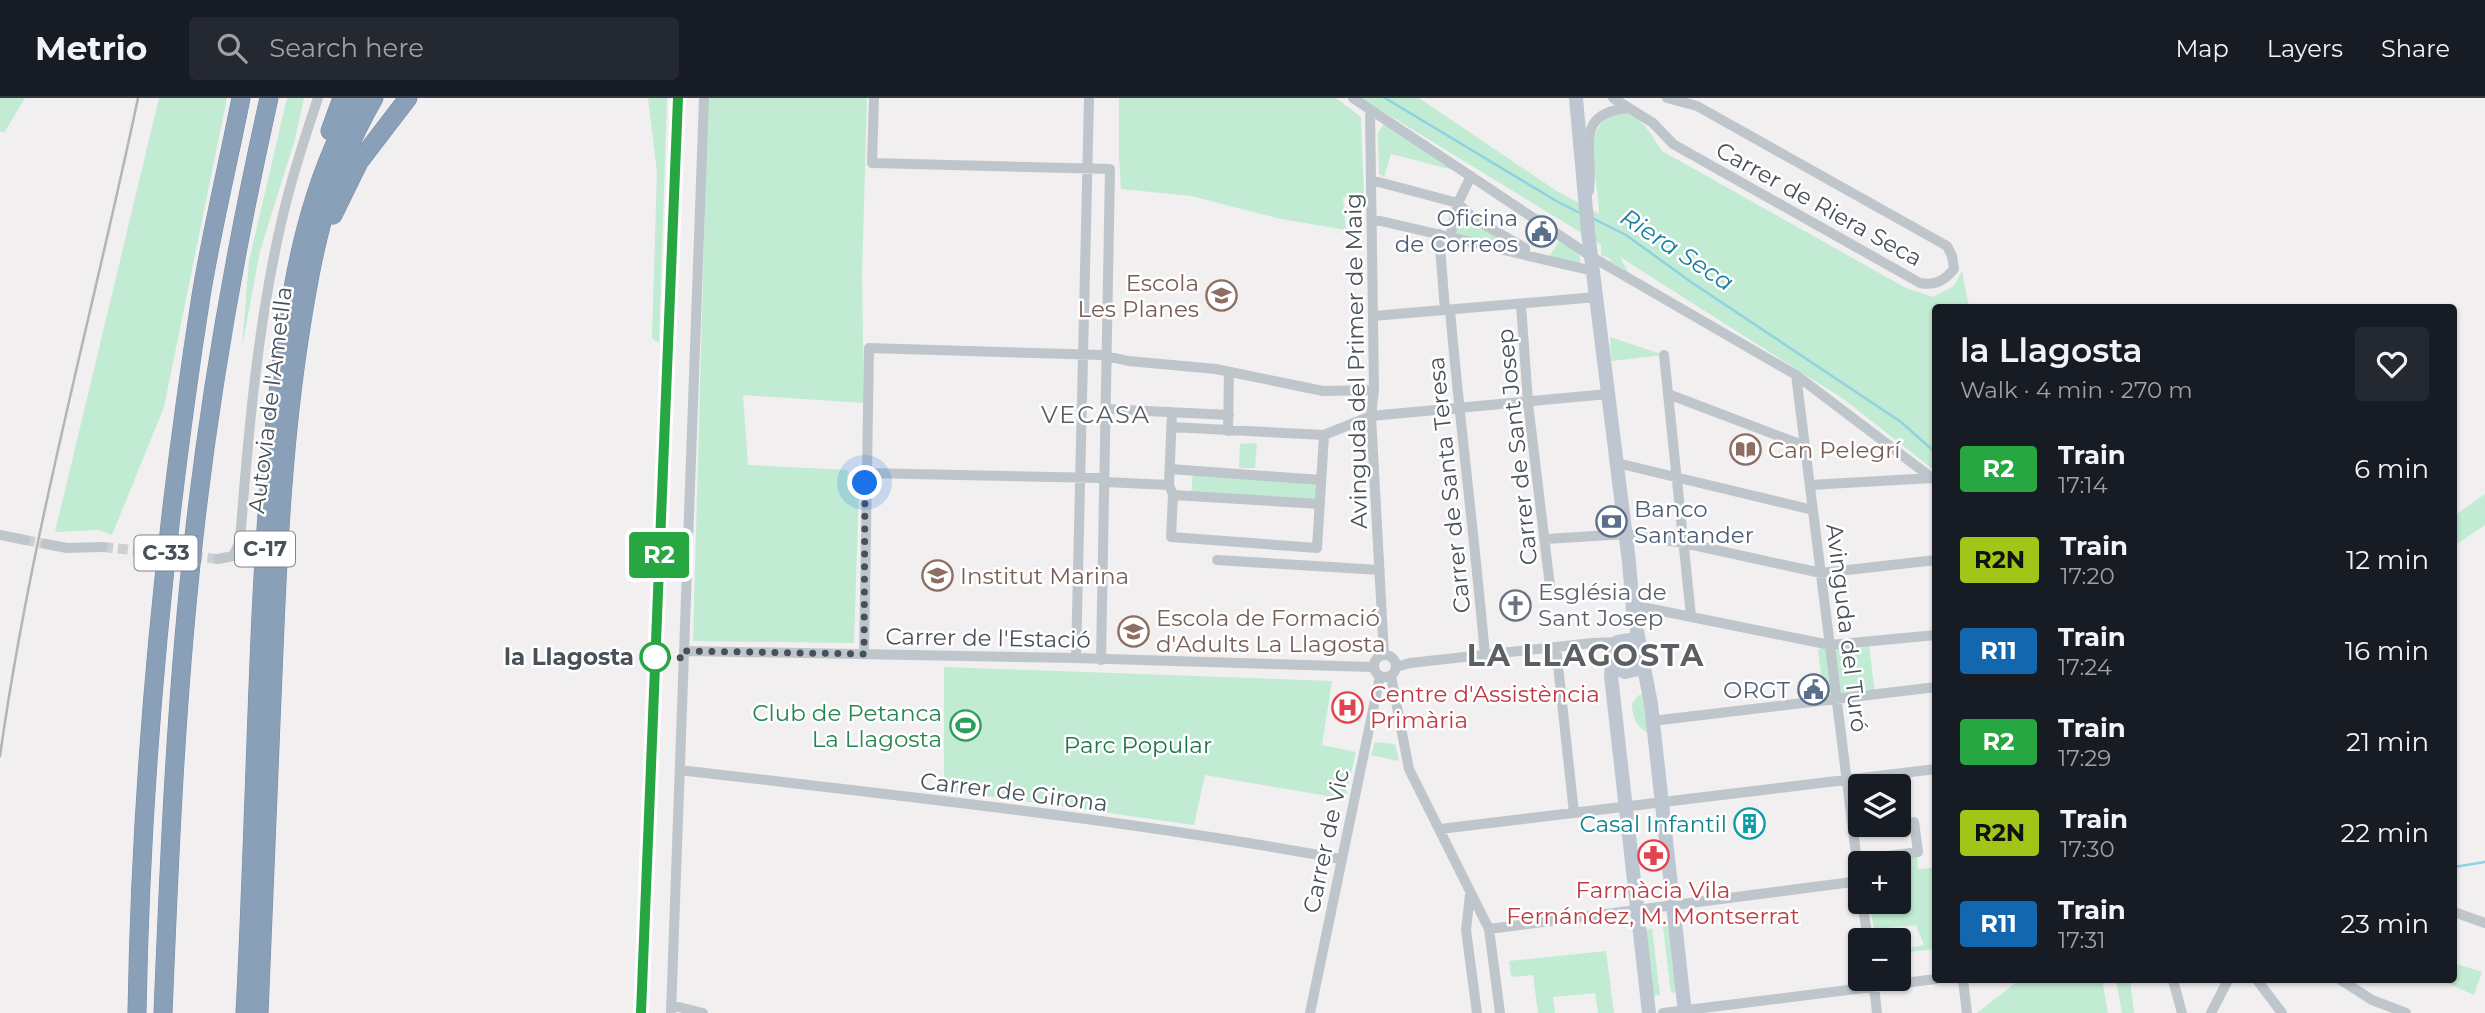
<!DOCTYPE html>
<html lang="en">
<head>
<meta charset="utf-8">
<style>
  body { margin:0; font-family:Montserrat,sans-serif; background:#242831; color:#f1f3f6; height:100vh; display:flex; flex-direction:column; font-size:26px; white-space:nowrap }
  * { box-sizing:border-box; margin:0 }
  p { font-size:23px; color:#9ea1a6 }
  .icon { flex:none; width:38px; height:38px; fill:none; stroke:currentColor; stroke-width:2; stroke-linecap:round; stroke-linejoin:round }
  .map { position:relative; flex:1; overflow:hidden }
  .drawer { position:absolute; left:1932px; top:206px; width:525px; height:679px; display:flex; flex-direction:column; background:#171b24; border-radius:7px; box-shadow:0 2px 5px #0004 }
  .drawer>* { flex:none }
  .badge { padding:0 14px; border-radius:5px; font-size:24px; line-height:46px }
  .fabs { position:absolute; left:1848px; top:676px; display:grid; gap:14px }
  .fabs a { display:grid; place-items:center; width:63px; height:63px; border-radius:7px; background:#171b24; box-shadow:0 2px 5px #0004; font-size:35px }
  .you { position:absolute; width:35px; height:35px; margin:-18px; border:5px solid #fff; border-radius:50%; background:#1a73e8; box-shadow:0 0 0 10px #1a73e833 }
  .map>.badge { position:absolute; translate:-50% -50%; box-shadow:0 0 0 4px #fff }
  .round { display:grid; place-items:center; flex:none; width:74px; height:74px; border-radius:7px; background:#242831 }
  .head { display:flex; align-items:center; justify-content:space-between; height:119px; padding:0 28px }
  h1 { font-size:33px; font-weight:600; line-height:52px }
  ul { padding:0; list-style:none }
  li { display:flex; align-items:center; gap:21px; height:91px; padding:0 28px }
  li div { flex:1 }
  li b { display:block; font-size:26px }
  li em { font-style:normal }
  li .badge { min-width:77px; font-weight:700; text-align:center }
  header { display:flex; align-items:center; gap:42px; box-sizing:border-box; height:98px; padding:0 35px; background:#171b24; border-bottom:2px solid #363941 }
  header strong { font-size:33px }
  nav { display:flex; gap:38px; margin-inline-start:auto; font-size:24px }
  .search { width:490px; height:63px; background:#242831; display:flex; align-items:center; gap:18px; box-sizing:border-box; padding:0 24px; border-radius:7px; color:#9ea1a6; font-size:26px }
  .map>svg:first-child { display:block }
  .green { fill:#c1ebd2 }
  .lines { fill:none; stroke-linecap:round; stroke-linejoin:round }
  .stream { stroke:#91d1e4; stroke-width:2.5 }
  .minor-tunnel { stroke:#cfcfd1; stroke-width:10; stroke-dasharray:10 5; stroke-linecap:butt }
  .motorway-casing { stroke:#768ba5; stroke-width:19 }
  .minor { stroke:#bec6cc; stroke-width:10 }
  .secondary { stroke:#bec7d1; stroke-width:14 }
  .motorway { stroke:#8aa0b9; stroke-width:18 }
  .rail { stroke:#b1b4b8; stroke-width:2.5 }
  .line-casing { stroke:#fff; stroke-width:16 }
  .line { stroke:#26a741; stroke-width:10 }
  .walk { stroke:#48515a; stroke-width:7; stroke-dasharray:0 12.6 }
  .stop-dot { fill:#fff; stroke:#26a741; stroke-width:3.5 }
  .labels { text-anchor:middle; stroke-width:5; stroke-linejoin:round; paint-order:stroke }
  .shield { fill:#fff; stroke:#7f858c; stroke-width:2 }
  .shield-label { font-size:21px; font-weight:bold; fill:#48515a }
  .street-label { font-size:23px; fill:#48515a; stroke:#fff }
  .service-label { font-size:23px; fill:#4e5e75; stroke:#fff; text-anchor:end }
  .education-label { font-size:23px; fill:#785e54; stroke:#fff; text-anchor:start }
  .worship-label { font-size:23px; fill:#5b616d; stroke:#fff; text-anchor:start }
  .stop-label { font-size:23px; font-weight:bold; fill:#48515a; stroke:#fff; text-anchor:end }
  .health-label { font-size:23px; fill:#be3a42; stroke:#fff; text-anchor:start }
  .leisure-label { font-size:23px; fill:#27864d; stroke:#fff; text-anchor:end }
  .park-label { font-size:23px; fill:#1f754c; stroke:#fff }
  .culture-label { font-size:23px; fill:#0d838f; stroke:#fff; text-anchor:end }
  .water-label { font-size:24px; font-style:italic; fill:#197f9d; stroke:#fff }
  .neighbourhood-label { font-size:24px; letter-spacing:2px; fill:#5c5f63; stroke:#fff }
  .district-label { font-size:30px; font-weight:bold; letter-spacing:2px; fill:#5c5f63; stroke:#fff }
</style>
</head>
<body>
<header>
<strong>Metrio</strong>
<div class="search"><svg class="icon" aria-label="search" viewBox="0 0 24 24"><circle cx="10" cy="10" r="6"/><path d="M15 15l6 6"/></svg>Search here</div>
<nav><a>Map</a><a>Layers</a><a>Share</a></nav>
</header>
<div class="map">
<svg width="2485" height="915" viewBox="0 0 2485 915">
  <rect width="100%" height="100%" fill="#f1efef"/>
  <!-- green -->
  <path class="green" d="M0,0H25L4,35L0,33Z
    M159,0H227L164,309L112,437L99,432L55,434Z
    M287,0H304L295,41L260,153L242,249L249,163Z
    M648,0H667L659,245L652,240L657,74Z
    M708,0H867L862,177L864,305L743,297L748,367L848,372L847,379L859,387L854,545L693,543Z
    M1119,0H1336L1361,19L1364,103L1343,99L1346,132L1281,121L1191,98L1121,91L1119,59Z
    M1361,0H1419L1555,92L1599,116C1600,87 1578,30 1614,16C1636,7 1652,38 1662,53L1906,190L1933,199L1954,188L1962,173L1969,210H1936L1935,373L1845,302L1620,159L1628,174L1610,163L1611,161L1601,157V147Z
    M1385,24L1461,74L1391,56L1384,79L1379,76L1378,35Z
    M1458,105L1525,150V157L1450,139Z
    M1559,143L1579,155L1581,170L1547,162Z
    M1610,239L1664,257L1611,263Z
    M1257,345L1255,370H1239L1240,346Z
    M1193,373L1321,382L1320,406L1191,398Z
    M2485,396V427L2454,448V418Z
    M1869,548L1875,596L1824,602L1818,551Z
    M944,569L1332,583L1322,647L1356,654L1345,701L1205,677L1194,727L944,692Z
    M1639,597H1647L1648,635C1636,629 1632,618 1632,605Z
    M1375,644L1395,646L1399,663L1371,657Z
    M1917,759L1918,771L1935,770V851L1899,855V852L1924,847L1916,827L1874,831L1871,815L1878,812L1876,807L1883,803H1899V765L1862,764Z
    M1669,828L1677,894L1671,895L1663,829Z
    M1652,830L1660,897L1653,898L1646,832Z
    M1606,853L1614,915H1598L1595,895L1553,899L1555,915H1538L1533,877L1511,879L1509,863Z
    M2454,865L2482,874L2474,897L2441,882H2454Z
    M2019,882H2102L2108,915H1977Z
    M2116,882H2130L2134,915H2122Z"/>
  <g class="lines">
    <!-- stream -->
    <path class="stream" d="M1385,0L1558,104L1580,115
      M1592,120L1626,137L1691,184L1901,324L1936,355
      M2454,769L2485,764"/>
    <!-- minor-tunnel -->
    <path class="minor-tunnel" d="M25,442L46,446
      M103,449L218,461"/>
    <defs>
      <path id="motorway" d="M330,33L342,0
        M333,117L359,64L408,0
        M137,915C141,675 164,435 201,198C212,131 228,66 241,0
        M163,915C169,768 175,622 190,476C206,316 234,156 269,0
        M245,915C252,782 255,650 261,517C265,434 271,351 281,269C293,174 310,84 358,0
        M259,915C264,794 269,672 274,551C278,452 283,354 297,256C311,159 324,87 374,0"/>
    </defs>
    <!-- motorway casing -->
    <use href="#motorway" class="motorway-casing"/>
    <!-- minor -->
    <path class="minor" d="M874,0L872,65L1110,71L1101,562
      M1353,0L1592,159L1796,277L1936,383
      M1613,0L1653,25L1673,46L1920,185C1935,188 1944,183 1954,171L1952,158L1947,148L1697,8L1667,0
      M1370,12L1374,292L1371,318L1384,557
      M1371,82L1458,105
      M1589,93C1594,52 1572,15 1629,10
      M1458,105L1473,120L1525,150V157L1450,139L1458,105L1471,78
      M1372,121L1450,139
      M1439,136L1445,212
      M1525,157L1593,173
      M1521,206L1528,305L1550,488
      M1450,212C1460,327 1475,442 1485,558
      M1373,218L1597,199
      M1664,257L1691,518
      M1796,277L1860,788
      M1668,296L1805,348
      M1106,311L1229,317
      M1172,314L1169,387L1173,397L1171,439L1317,450L1324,337
      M1171,329L1324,337L1371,318L1608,296
      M1228,333L1229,274
      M1617,365L1813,412
      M1170,371L1321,382
      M865,375L1100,380L1105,384L1169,387
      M1810,387L1932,380
      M1173,397L1320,406
      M0,437L25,442
      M1546,441L1626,436L1684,445L1821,475L1936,462
      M46,446L67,450L103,449
      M218,461L233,458L240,443C248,337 258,221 283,117C292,77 305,39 318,0
      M1217,462L1380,472
      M1632,507L1830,547L1936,537
      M1556,549L1574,715
      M686,553L1076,560L1373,569
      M864,556L869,250L1102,257L1128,263L1216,271L1323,293L1374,292
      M1374 568a11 11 0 1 1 22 0a11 11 0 1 1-22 0Z
      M1076,560L1089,0
      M1396,569L1410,565L1592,545L1618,544
      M1391,578L1409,671L1489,831L1500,915
      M1652,623L1936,589
      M680,672C901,698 1123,721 1341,761
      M1440,731L1936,671
      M1857,762L1918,754L1914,724
      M1470,797L1466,832L1477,915
      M1862,803L1868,842
      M2454,814L2485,825
      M1489,831L1860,783
      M1873,880L1877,915
      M1963,882L1967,915
      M2173,882L2182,915
      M2257,882L2282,915
      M2341,882L2372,902L2406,915
      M671,907L703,915
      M671,915L704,0
      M1310,915L1380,578
      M1663,915L1936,881
      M2211,915L2228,882"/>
    <!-- secondary -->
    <path class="secondary" d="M1576,0L1588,134L1629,464L1633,512L1651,606L1685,915
      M1642,553L1630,542L1618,544L1613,555L1611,578L1649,915
      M1614,560L1619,571L1625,574L1639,571L1644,560"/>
    <!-- motorway -->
    <use href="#motorway" class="motorway"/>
    <!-- rail -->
    <path class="rail" d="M0,658C31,436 92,219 138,0
      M641,915L678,0"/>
  </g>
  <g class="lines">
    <defs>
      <path id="line" d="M641,915L678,0"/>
    </defs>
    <!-- line casing -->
    <use href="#line" class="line-casing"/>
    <!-- line -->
    <use href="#line" class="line"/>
    <!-- walk -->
    <path class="walk" d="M655,559L685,560L686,553L864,556L865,385"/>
  </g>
  <!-- icons -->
  <defs>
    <symbol id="civic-ring" viewBox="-11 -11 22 22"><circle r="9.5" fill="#fff" stroke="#5c6f8a" stroke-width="1.5"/><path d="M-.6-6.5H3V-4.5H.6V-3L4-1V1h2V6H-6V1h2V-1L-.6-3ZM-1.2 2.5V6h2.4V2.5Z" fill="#5c6f8a"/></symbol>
    <symbol id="school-ring" viewBox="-11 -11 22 22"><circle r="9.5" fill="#fff" stroke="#8d6e63" stroke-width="1.5"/><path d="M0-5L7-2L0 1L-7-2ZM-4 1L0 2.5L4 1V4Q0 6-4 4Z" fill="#8d6e63"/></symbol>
    <symbol id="library-ring" viewBox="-11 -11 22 22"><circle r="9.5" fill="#fff" stroke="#8d6e63" stroke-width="1.5"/><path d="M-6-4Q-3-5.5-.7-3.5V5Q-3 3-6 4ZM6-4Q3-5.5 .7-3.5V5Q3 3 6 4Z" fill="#8d6e63"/></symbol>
    <symbol id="bank-ring" viewBox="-11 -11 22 22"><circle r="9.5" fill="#fff" stroke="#5c6f8a" stroke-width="1.5"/><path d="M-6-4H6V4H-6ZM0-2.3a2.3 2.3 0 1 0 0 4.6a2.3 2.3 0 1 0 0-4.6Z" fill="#5c6f8a"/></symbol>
    <symbol id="church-ring" viewBox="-11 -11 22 22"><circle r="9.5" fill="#fff" stroke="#6b7280" stroke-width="1.5"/><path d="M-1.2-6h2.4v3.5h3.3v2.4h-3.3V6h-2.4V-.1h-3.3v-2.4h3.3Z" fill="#6b7280"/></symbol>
    <symbol id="university-ring" viewBox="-11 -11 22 22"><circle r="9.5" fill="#fff" stroke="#8d6e63" stroke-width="1.5"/><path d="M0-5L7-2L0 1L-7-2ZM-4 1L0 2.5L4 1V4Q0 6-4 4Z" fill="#8d6e63"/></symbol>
    <symbol id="hospital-ring" viewBox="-11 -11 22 22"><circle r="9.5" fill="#fff" stroke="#e0444e" stroke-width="1.5"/><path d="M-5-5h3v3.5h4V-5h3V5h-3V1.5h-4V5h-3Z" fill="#e0444e"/></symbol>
    <symbol id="stadium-ring" viewBox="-11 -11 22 22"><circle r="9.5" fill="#fff" stroke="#2e9e5b" stroke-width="1.5"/><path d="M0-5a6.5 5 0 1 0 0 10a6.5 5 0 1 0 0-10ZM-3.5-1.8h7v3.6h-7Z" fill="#2e9e5b"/></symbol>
    <symbol id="building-ring" viewBox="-11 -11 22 22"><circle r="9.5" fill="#fff" stroke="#0f9aa8" stroke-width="1.5"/><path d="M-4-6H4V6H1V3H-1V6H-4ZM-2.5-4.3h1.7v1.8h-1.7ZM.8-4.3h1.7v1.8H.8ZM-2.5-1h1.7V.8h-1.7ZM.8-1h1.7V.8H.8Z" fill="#0f9aa8"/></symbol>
    <symbol id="pharmacy-ring" viewBox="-11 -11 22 22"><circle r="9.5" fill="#fff" stroke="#e0444e" stroke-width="1.5"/><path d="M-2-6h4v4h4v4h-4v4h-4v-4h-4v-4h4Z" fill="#e0444e"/></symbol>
  </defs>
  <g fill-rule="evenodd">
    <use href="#civic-ring" x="1524" y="116" width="35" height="35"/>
    <use href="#school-ring" x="1204" y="180" width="35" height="35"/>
    <use href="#library-ring" x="1728" y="334" width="35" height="35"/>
    <use href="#bank-ring" x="1594" y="406" width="35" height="35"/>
    <use href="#school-ring" x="920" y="460" width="35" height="35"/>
    <use href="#church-ring" x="1498" y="490" width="35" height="35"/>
    <use href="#university-ring" x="1116" y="516" width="35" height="35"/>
    <use href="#civic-ring" x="1796" y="574" width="35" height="35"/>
    <use href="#hospital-ring" x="1330" y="592" width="35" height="35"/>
    <use href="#stadium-ring" x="948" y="610" width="35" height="35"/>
    <use href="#building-ring" x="1732" y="708" width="35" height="35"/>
    <use href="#pharmacy-ring" x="1636" y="740" width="35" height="35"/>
  </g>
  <!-- markers -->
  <circle class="stop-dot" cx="655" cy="559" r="14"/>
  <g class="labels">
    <!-- shield labels -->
    <g class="shield">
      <rect x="235" y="433.5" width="60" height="35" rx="5"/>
      <rect x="134.5" y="437.5" width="63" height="35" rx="5"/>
    </g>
    <g class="shield-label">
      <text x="265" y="458">C-17</text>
      <text x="166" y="462">C-33</text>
    </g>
    <!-- street labels -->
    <g class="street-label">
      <text transform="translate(1819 106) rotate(29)" y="8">Carrer de Riera Seca</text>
      <text transform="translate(1356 263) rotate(-91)" y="8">Avinguda del Primer de Maig</text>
      <text transform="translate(270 302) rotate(-83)" y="8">Autovia de l'Ametlla</text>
      <text transform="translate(1517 349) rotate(-96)" y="8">Carrer de Sant Josep</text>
      <text transform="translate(1449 387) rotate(-96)" y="8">Carrer de Santa Teresa</text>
      <text transform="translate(1847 530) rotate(83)" y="8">Avinguda del Turó</text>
      <text transform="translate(988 540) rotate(1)" y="8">Carrer de l'Estació</text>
      <text transform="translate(1014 694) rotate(7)" y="8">Carrer de Girona</text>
      <text transform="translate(1326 743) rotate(-78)" y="8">Carrer de Vic</text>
    </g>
    <!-- service labels -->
    <g class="service-label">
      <text x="1518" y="128">Oficina<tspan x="1518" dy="26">de Correos</tspan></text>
      <text x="1634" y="419" text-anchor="start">Banco<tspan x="1634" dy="26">Santander</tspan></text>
      <text x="1790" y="600">ORGT</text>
    </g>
    <!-- education labels -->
    <g class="education-label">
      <text x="1199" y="193" text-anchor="end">Escola<tspan x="1199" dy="26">Les Planes</tspan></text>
      <text x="1768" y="360">Can Pelegrí</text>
      <text x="960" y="486">Institut Marina</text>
      <text x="1156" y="528">Escola de Formació<tspan x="1156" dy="26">d'Adults La Llagosta</tspan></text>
    </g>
    <!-- worship labels -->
    <g class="worship-label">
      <text x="1538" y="502">Església de<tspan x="1538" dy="26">Sant Josep</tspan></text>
    </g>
    <!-- stop labels -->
    <g class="stop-label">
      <text x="634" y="567">la Llagosta</text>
    </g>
    <!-- health labels -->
    <g class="health-label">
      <text x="1370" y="604">Centre d'Assistència<tspan x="1370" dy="26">Primària</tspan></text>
      <text x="1653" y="800" text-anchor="middle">Farmàcia Vila<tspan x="1653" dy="26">Fernández, M. Montserrat</tspan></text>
    </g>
    <!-- leisure labels -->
    <g class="leisure-label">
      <text x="942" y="623">Club de Petanca<tspan x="942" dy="26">La Llagosta</tspan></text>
    </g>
    <!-- park labels -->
    <g class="park-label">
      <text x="1138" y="655">Parc Popular</text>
    </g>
    <!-- culture labels -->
    <g class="culture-label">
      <text x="1727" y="734">Casal Infantil</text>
    </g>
    <!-- water labels -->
    <g class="water-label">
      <text transform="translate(1677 152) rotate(33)" y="8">Riera Seca</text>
    </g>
    <!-- neighbourhood labels -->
    <g class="neighbourhood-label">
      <text x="1096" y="325">VECASA</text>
    </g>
    <!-- district labels -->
    <g class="district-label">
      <text x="1586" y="568">LA LLAGOSTA</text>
    </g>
  </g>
</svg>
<div class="fabs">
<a><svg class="icon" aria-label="layers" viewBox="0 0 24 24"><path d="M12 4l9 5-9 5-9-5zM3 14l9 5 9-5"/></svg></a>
<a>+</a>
<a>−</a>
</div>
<div class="you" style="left:865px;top:385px"></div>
<b class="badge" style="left:659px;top:457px;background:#26a741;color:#fff">R2</b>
<section class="drawer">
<div class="head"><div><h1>la Llagosta</h1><p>Walk · 4 min · 270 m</p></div><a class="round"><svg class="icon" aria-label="heart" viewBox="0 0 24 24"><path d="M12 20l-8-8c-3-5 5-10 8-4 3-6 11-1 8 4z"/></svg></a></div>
<ul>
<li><span class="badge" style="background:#26a741;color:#fff">R2</span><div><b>Train</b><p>17:14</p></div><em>6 min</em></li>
<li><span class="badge" style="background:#a2c617;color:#111">R2N</span><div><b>Train</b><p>17:20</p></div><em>12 min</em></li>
<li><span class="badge" style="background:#1267af;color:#fff">R11</span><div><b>Train</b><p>17:24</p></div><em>16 min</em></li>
<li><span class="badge" style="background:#26a741;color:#fff">R2</span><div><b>Train</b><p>17:29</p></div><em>21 min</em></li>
<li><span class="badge" style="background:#a2c617;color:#111">R2N</span><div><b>Train</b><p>17:30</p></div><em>22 min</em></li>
<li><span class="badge" style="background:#1267af;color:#fff">R11</span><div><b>Train</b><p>17:31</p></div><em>23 min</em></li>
</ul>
</section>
</div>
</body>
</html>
